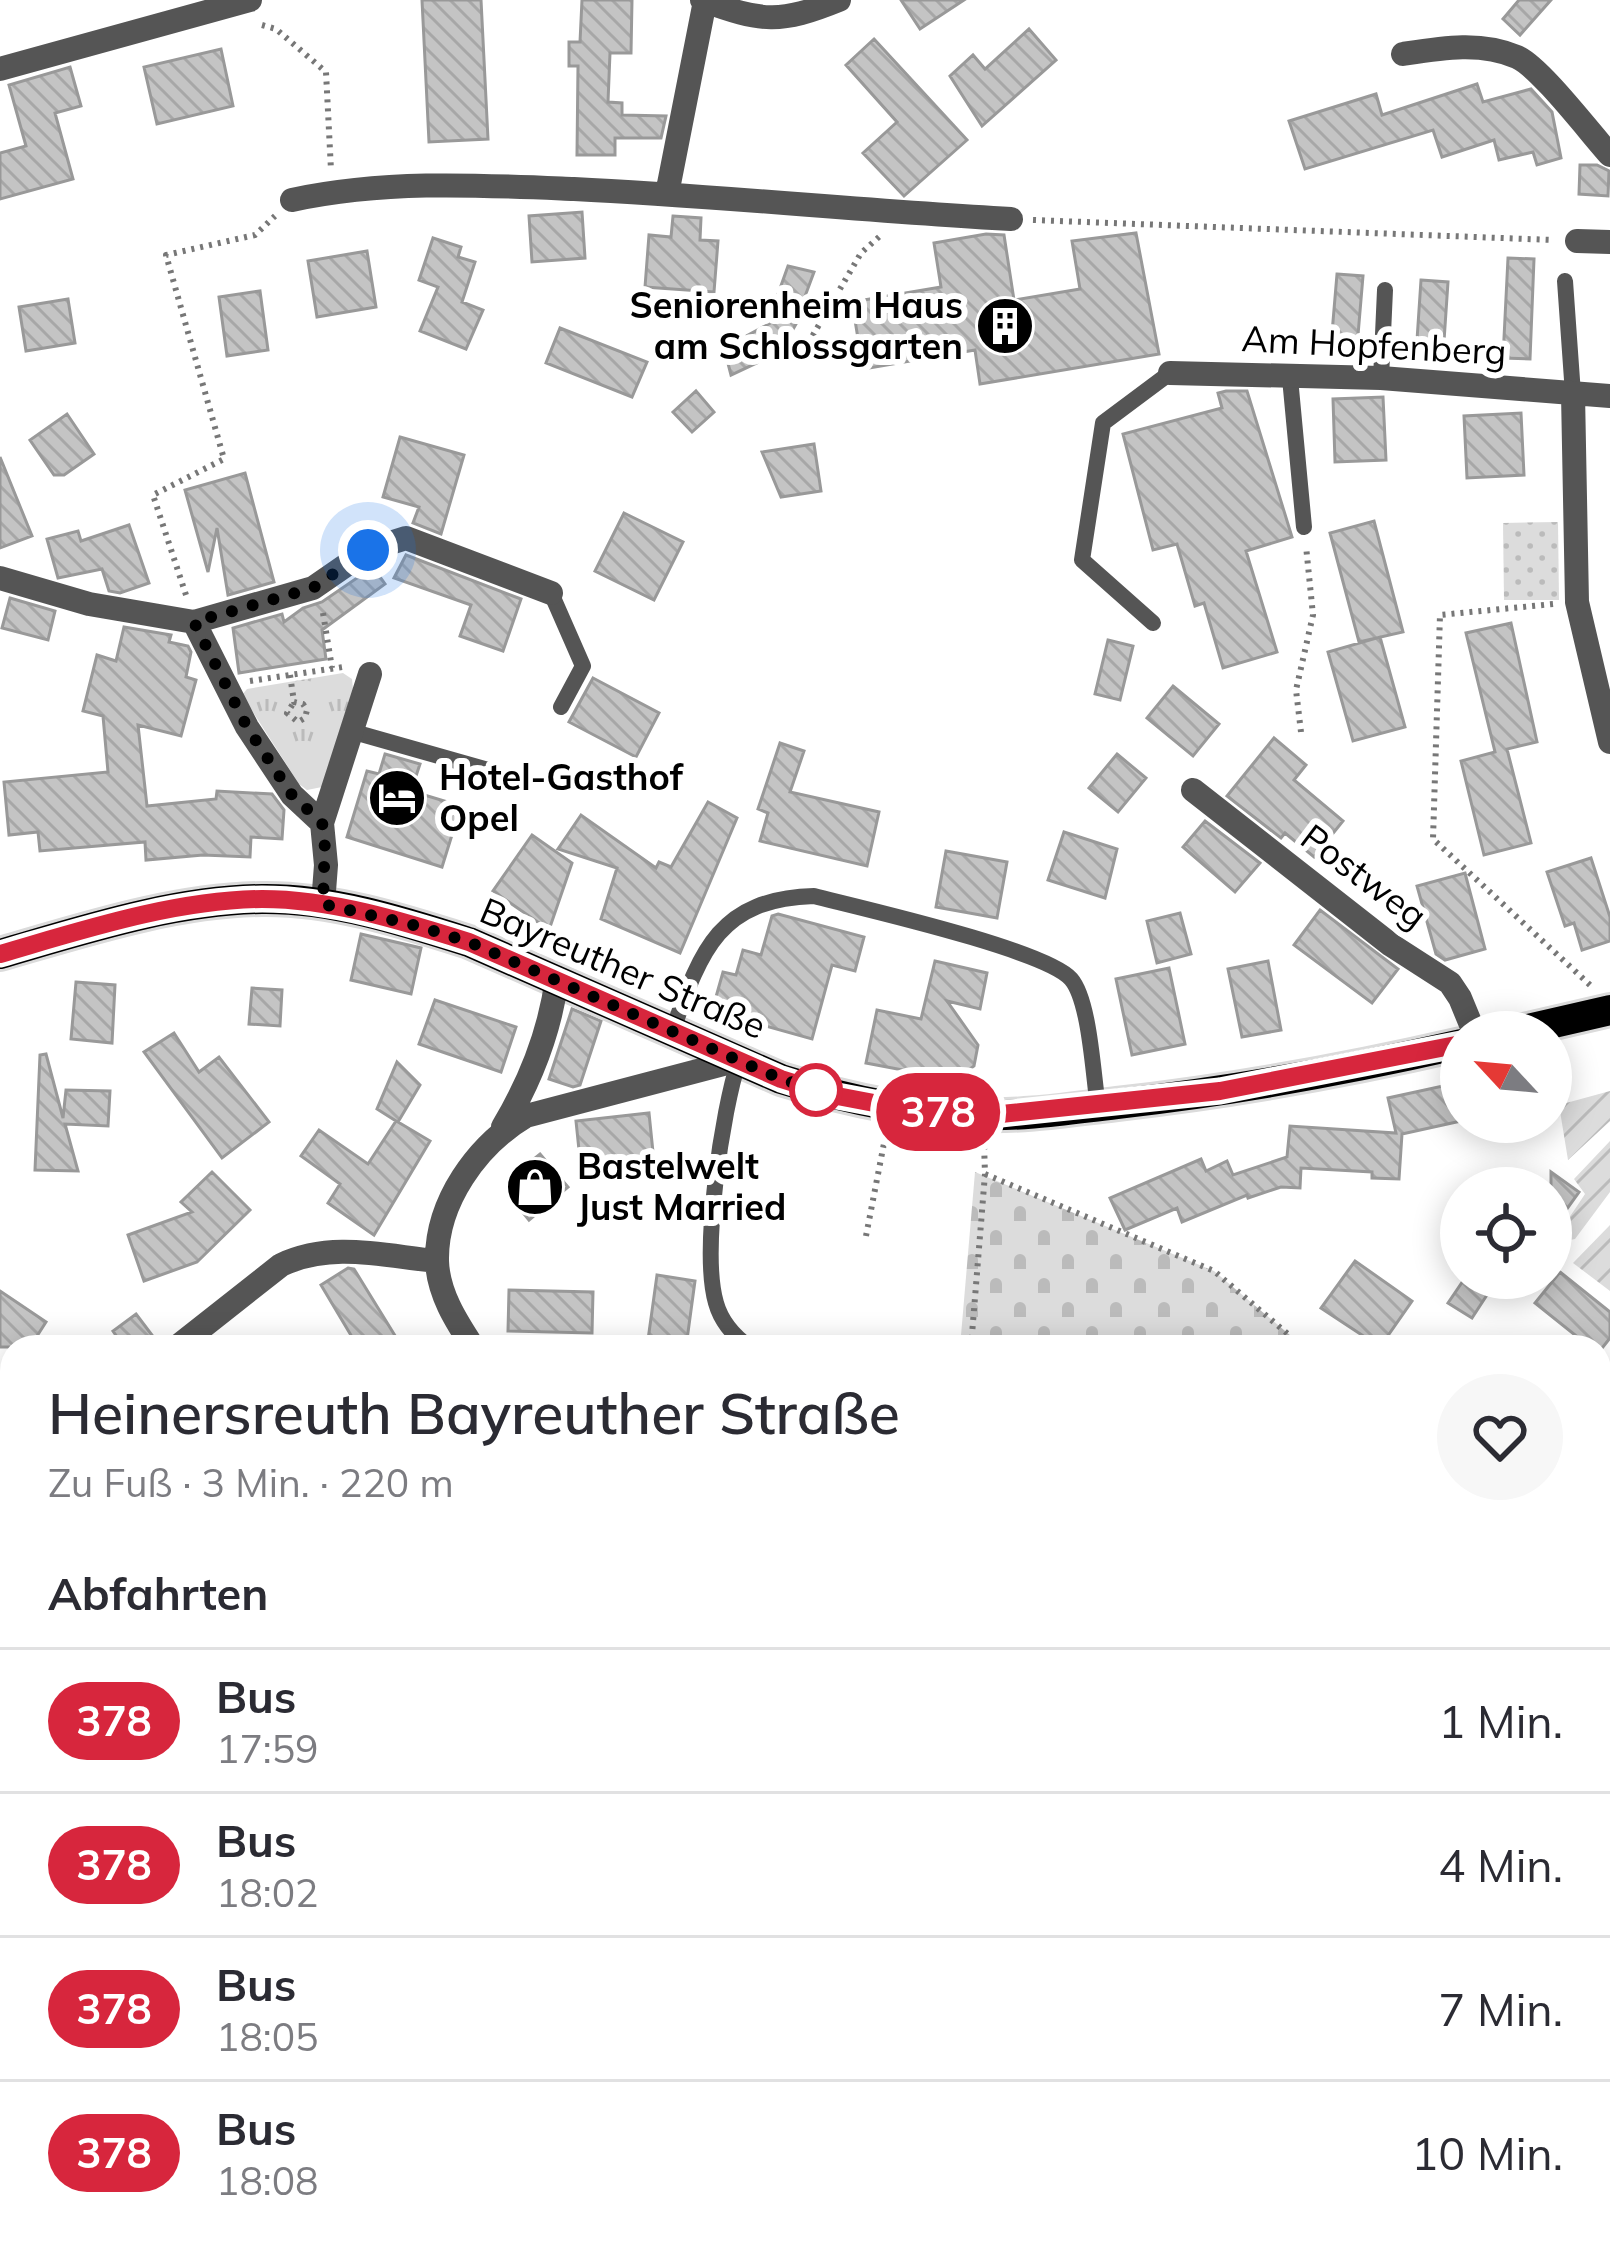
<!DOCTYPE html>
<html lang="de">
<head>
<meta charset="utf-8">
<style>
  body { margin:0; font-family:Mulish,sans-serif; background:#f7f7f7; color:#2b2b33; height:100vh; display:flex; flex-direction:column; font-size:45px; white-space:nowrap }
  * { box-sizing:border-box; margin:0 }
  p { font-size:39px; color:#7c7c81 }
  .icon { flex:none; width:66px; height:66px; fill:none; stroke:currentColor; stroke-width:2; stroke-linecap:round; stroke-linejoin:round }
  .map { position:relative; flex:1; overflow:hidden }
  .panel { position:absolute; left:0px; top:1335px; width:1611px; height:915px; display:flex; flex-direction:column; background:#fff; border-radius:36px 36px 0 0; box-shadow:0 6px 30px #0003 }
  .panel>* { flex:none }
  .badge { padding:0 24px; border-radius:39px; font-size:42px; line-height:78px }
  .needle { width:78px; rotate:296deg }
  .fabs { position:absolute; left:1440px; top:1011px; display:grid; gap:24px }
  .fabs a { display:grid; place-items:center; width:132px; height:132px; border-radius:50%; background:#fff; box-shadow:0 6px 30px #0003; font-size:60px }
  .you { position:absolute; width:60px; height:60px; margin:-30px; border:9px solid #fff; border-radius:50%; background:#1a73e8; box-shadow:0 0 0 18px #1a73e833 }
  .map>.badge { position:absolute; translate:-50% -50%; box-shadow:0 0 0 6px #fff }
  h2 { padding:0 48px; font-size:45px; line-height:108px }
  .round { display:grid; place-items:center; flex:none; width:126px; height:126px; border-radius:63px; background:#f7f7f7 }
  .headline { display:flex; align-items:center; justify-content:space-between; height:204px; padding:0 48px }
  h1 { font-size:57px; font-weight:600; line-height:90px }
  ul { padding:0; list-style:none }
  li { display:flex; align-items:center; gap:36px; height:144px; padding:0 48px; border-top:3px solid #e1e1e2 }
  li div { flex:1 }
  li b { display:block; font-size:45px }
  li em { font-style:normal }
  li .badge { min-width:132px; font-weight:700; text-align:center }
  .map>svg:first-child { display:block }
  .grass { fill:url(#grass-tufts) }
  .cemetery { fill:url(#cemetery-stones) }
  .park { fill:url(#park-dots) }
  .garden { fill:url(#garden-furrows) }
  .building { fill:url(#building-back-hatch); stroke:#999; stroke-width:3 }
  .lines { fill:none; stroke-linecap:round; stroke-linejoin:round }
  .primary-casing { stroke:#dbdbdb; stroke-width:36 }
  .path { stroke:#777; stroke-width:6; stroke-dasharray:3 6; stroke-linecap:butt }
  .lane { stroke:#555; stroke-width:16 }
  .street { stroke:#555; stroke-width:24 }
  .primary { stroke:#000; stroke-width:30 }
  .line-casing { stroke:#fff; stroke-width:27 }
  .line { stroke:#d7263d; stroke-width:18 }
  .walk { stroke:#000; stroke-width:12; stroke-dasharray:0 21.6 }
  .stop-dot { fill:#fff; stroke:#d7263d; stroke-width:6 }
  .labels { text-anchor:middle; stroke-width:12; stroke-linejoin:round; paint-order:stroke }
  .poi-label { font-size:36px; font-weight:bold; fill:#000; stroke:#fff; text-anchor:start }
  .street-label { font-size:36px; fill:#000; stroke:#fff }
</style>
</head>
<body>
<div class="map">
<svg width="1610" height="2249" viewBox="0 0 1610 2249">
  <defs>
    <pattern id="grass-tufts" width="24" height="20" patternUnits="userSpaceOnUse" patternTransform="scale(3)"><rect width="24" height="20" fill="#dcdcdc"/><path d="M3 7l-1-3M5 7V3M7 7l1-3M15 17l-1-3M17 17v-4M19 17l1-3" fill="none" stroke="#bbb"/></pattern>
    <pattern id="cemetery-stones" width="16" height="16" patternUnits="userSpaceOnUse" patternTransform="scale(3)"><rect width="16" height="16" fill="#dcdcdc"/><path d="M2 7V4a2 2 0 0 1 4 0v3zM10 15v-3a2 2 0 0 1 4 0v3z" fill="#bbb"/></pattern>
    <pattern id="park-dots" width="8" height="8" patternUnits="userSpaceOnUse" patternTransform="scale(3)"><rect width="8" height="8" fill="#dcdcdc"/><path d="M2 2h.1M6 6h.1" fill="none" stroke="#bbb" stroke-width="1.8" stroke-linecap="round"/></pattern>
    <pattern id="garden-furrows" width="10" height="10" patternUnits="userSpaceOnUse" patternTransform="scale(3)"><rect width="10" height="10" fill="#dcdcdc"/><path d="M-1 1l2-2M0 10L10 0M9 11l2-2" fill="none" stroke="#bbb"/></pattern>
    <pattern id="building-back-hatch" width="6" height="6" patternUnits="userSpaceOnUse" patternTransform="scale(3)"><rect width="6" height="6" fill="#c4c4c4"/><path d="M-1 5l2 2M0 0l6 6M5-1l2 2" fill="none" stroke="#a7a7a7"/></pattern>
  </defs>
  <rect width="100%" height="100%" fill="#fff"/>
  <!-- grass -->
  <path class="grass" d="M343,673L352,679L353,689L322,787L307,790L299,784L242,695L247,689Z
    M1162,2238H1337L1332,2249H1165Z"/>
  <!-- cemetery -->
  <path class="cemetery" d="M975,1172L1214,1271L1304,1347H960Z"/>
  <!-- park -->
  <path class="park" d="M1558,522L1559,600H1504L1503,523Z"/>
  <!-- garden -->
  <path class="garden" d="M1610,1091V1121L1568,1160L1559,1105Z
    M1610,1141V1192L1575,1239L1565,1241V1224L1585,1194L1574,1179Z
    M1610,1225V1291L1573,1263Z"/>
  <!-- building -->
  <path class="building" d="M422,0H481L488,139L429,142Z
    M582,0H632L631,53H610L608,102L622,103V115L666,116L661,138H615V155H577L578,66H569V42H580Z
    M901,0H964L920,29Z
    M1519,0H1551L1520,35L1503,19Z
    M1029,29L1056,60L982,126L950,76L973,55L985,69Z
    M874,39L967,140L904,196L863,153L897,122L846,65Z
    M221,49L233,106L157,124L144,67Z
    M70,67L81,106L55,113L73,179L0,199V153L26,146L9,85Z
    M1477,84L1483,102L1531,89L1552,112L1561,158L1537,165L1533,152L1499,160L1494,140L1442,157L1433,130L1305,169L1289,121L1376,94L1382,115Z
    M1580,165H1597L1609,171L1608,196L1579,194Z
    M582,212L585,258L532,262L529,216Z
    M673,216L701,218L700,240L718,241L714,292L645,287L649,235L671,237Z
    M1136,233L1159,354L980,384L975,350L863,369L852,302L941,287L934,243L986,234L1004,235L1014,300L1080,289L1072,241Z
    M433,238L461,247L458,257L475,262L462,302L483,310L466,349L420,331L438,287L419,280Z
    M367,251L376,307L317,317L308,261Z
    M1508,258L1534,259L1530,359L1503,358Z
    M788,266L814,272L804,299L777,297Z
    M1337,274L1363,276L1357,347L1331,345Z
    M1421,280L1448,282L1443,356L1416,355Z
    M260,291L268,350L227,356L219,297Z
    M68,299L75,343L26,351L19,307Z
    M808,303L780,352L731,375L724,348Z
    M560,328L647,362L632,397L546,363Z
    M696,391L714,412L692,432L673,412Z
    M1226,391H1247L1292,537L1246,551L1277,652L1223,668L1204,603L1195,606L1177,544L1153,550L1123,434L1222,408L1218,393Z
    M1383,397L1386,460L1335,462L1333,399Z
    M1521,413L1524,475L1467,478L1464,416Z
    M67,414L94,454L64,475H54L30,440Z
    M400,437L464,455L441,534L413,523L419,507L383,497Z
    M814,444L821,491L781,497L762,452Z
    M0,457L32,536L0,548Z
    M245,473L274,582L228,595L217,528L208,572L185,490Z
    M624,513L683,542L654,600L595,571Z
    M1374,521L1403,632L1359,642L1330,533Z
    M129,525L149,583L120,593L109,591L102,569L58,578L47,539L78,531L81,541Z
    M406,555L521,599L503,651L460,636L471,605L394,578Z
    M373,567L385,584L322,630L326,659L239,673L233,628L282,614L284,622L303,608L322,602Z
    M10,598L55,611L48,640L2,628Z
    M1511,623L1537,742L1507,749L1531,843L1484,855L1461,761L1495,752L1466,633Z
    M124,627L171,635L169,642L188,646L191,652L186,677L196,680L181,736L138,725L147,806L216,799L217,791L272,794L284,810L282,839L251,837L250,857L203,855L146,860L145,842L40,851L38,832L9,835L4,782L108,772L103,716L83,711L97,655L116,661Z
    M1380,637L1405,727L1353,741L1328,652Z
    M1108,640L1133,646L1120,700L1095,694Z
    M593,678L659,713L636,757L569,722Z
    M1173,686L1219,724L1193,756L1147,718Z
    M1274,738L1306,765L1294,780L1343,821L1314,857L1285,833L1281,838L1227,796Z
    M780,743L804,751L790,792L879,812L867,866L760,841L768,813L758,809Z
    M385,754L420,764L411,791L461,806L442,867L347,837L367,771L379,774Z
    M1117,754L1146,778L1118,812L1089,788Z
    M708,802L737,818L680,953L601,919L617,868L558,849L581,815L656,868L659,862L671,867Z
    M1205,821L1260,863L1235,892L1183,847Z
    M1064,832L1117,849L1105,898L1048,880Z
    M532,835L572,863L549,930L493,891Z
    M946,851L1007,862L997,918L936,907Z
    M1591,858L1610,917V941L1582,950L1574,923L1565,926L1547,872Z
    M1465,873L1485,949L1445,960L1436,954L1417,886Z
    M1320,910L1398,969L1372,1003L1294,945Z
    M1180,913L1191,954L1157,963L1147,921Z
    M778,914L864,937L855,971L832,965L812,1039L712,1011L723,972L736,975L743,950L761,955L772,916Z
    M361,934L421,948L411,994L351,980Z
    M935,961L987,973L980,1009L947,1001L978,1045L974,1066L955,1080L866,1063L877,1010L921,1019Z
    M1268,961L1281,1030L1242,1037L1228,969Z
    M1169,968L1185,1044L1132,1055L1116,979Z
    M76,982L115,985L112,1043L71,1039Z
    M252,988L282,990L280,1026L249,1024Z
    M435,1000L516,1027L501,1072L419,1044Z
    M572,1009L601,1021L580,1085L573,1087L549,1079Z
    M174,1033L199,1072L219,1057L269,1122L222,1158L144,1052Z
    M46,1054L63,1118L66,1090L110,1091L108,1126L65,1124L78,1171L35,1170L40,1055Z
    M397,1062L420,1085L398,1122L430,1141L374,1235L328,1203L340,1184L301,1156L319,1130L368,1164L396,1121L377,1109Z
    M1461,1082V1121L1402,1134L1399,1179L1372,1178V1172L1301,1168L1300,1188L1281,1187L1248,1198L1247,1195L1182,1222L1177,1208L1125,1230L1110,1198L1201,1159L1206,1171L1227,1161L1233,1175L1287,1157L1290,1126L1396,1133L1388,1098Z
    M649,1113L654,1162L606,1168L607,1176L582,1179L576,1121Z
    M540,1154L568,1187L529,1220L508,1194L514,1175Z
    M212,1172L250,1210L197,1262L144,1281L128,1235L192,1212L181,1202Z
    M1551,1172L1579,1192L1551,1231Z
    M1355,1261L1412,1301L1380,1347L1321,1308Z
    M348,1268L354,1269L402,1347H358L321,1285Z
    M1560,1272L1610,1312V1338L1599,1352V1347H1590L1535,1303Z
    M657,1275L695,1281L686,1347H647Z
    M1465,1278H1498L1472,1318L1448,1303Z
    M509,1290L593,1292L592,1333L508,1331Z
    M0,1291L46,1322L30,1347H0Z
    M136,1314L161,1347H124L113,1331Z"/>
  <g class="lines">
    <defs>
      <path id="primary" d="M0,954C83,930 174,900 262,899C332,898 403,921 469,942L781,1079C845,1099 912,1114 979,1115C1025,1117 1072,1109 1117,1104C1232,1091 1348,1070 1461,1044
        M1515,1032L1610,1010"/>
    </defs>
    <!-- primary casing -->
    <use href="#primary" class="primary-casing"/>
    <!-- path -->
    <path class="path" d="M262,25L276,29L326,72L331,170
      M1033,220L1553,240
      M799,359L861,253L880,236
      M186,595L153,495L224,459L166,255L255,235L275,216
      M1553,604L1440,615L1433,839L1590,985
      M323,613L332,668
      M290,675L294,702L303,704L307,710L305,718L298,722L287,713L294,702
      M250,681L343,667
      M1301,732L1296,690L1313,615L1306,546
      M985,1174L1214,1271L1303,1347
      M866,1236L886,1133
      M971,1347L985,1174L984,1143
      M0,1452L12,1451"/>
    <!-- lane -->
    <path class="lane" d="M1565,281L1573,394
      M1290,378L1304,527
      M1381,378L1385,290
      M551,593L583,666L561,707
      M1153,623L1082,560L1103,423L1170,373
      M354,732L488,770
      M672,1032C701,951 718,899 814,896C861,908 1046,950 1071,979C1090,1001 1093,1076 1098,1106
      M739,1060C722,1111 701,1252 716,1303C721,1321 734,1336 749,1347"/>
    <!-- street -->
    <path class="street" d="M702,0C762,22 780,24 839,0
      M1403,54C1441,48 1481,41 1517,57C1540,67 1590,133 1610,155
      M0,69L250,0
      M667,194L705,1
      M292,200C386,180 478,185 574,189C720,196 865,211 1011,219
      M1577,241L1610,242
      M1170,373L1381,378L1610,396
      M1573,394L1577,602L1610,742
      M0,578L89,604L194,622L313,588L368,550L406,538L551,593
      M194,622L247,727L292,795L322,823L326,865L323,904
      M1193,790L1391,945L1450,983L1460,998L1474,1032
      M322,823L370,674
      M503,1127C531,1080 550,1032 557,978
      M177,1347L281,1265C332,1241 384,1256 437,1261
      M473,1347C456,1321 438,1293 437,1261C436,1202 477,1145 526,1116L739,1060
      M1599,1658L1610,1674
      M1599,2225H1610
      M558,2238L561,2249
      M1483,2238L1488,2249
      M103,2249L111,2238
      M1005,2249L1023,2238
      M1333,2249L1337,2238"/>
    <!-- primary -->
    <use href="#primary" class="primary"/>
  </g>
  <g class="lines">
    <defs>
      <path id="line" d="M0,954C83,930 174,900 262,899C332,899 402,921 469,942L781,1079L832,1095L916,1111L982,1116L1220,1091L1461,1044"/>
    </defs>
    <!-- line casing -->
    <use href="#line" class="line-casing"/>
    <!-- line -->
    <use href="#line" class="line"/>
    <!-- walk -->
    <path class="walk" d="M368,550L313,588L194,622L247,727L292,795L322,823L325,834L323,904L418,926L469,942L781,1079L816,1090"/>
  </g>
  <!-- icons -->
  <defs>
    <symbol id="building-disc" viewBox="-11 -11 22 22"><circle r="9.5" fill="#000" stroke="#fff"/><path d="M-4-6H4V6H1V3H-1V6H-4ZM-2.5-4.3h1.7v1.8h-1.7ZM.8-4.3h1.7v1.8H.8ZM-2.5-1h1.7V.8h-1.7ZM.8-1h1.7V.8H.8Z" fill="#fff"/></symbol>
    <symbol id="hotel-disc" viewBox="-11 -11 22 22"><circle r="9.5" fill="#000" stroke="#fff"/><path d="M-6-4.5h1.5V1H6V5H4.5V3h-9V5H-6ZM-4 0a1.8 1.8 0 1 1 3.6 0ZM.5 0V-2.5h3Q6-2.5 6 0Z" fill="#fff"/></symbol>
    <symbol id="shop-disc" viewBox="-11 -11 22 22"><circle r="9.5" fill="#000" stroke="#fff"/><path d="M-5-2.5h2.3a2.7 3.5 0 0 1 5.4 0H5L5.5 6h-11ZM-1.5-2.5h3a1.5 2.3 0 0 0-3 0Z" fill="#fff"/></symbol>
  </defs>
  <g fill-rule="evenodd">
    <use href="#building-disc" x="972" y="293" width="66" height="66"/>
    <use href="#hotel-disc" x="364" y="765" width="66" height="66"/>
    <use href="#shop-disc" x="502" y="1154" width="66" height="66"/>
  </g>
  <!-- markers -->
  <circle class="stop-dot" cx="816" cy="1090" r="24"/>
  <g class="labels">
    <!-- poi labels -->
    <g class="poi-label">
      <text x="963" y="318" text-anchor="end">Seniorenheim Haus<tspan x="963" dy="41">am Schlossgarten</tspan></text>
      <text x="439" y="790">Hotel-Gasthof<tspan x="439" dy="41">Opel</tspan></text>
      <text x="577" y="1179">Bastelwelt<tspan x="577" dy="41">Just Married</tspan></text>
    </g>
    <!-- street labels -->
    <g class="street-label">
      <text transform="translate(1374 345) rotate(3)" y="13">Am Hopfenberg</text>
      <text transform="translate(1364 876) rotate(37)" y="13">Postweg</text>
      <text transform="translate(623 968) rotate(23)" y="13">Bayreuther Straße</text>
    </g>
  </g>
</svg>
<div class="fabs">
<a><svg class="needle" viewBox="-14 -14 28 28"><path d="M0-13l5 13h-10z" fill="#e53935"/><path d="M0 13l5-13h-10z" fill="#7c7c81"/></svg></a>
<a><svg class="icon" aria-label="locate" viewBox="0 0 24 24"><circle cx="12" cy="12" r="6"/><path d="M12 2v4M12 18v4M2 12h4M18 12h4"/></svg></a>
</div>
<div class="you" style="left:368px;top:550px"></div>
<b class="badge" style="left:938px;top:1112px;background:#d7263d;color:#fff">378</b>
<section class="panel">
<div class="headline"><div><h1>Heinersreuth Bayreuther Straße</h1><p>Zu Fuß · 3 Min. · 220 m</p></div><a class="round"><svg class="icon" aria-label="heart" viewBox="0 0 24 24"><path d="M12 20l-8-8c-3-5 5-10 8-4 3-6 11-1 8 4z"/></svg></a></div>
<h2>Abfahrten</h2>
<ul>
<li><span class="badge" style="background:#d7263d;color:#fff">378</span><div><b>Bus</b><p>17:59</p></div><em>1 Min.</em></li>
<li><span class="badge" style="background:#d7263d;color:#fff">378</span><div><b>Bus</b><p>18:02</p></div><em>4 Min.</em></li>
<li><span class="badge" style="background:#d7263d;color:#fff">378</span><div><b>Bus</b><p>18:05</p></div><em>7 Min.</em></li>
<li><span class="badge" style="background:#d7263d;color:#fff">378</span><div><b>Bus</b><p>18:08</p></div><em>10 Min.</em></li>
</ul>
</section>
</div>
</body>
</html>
